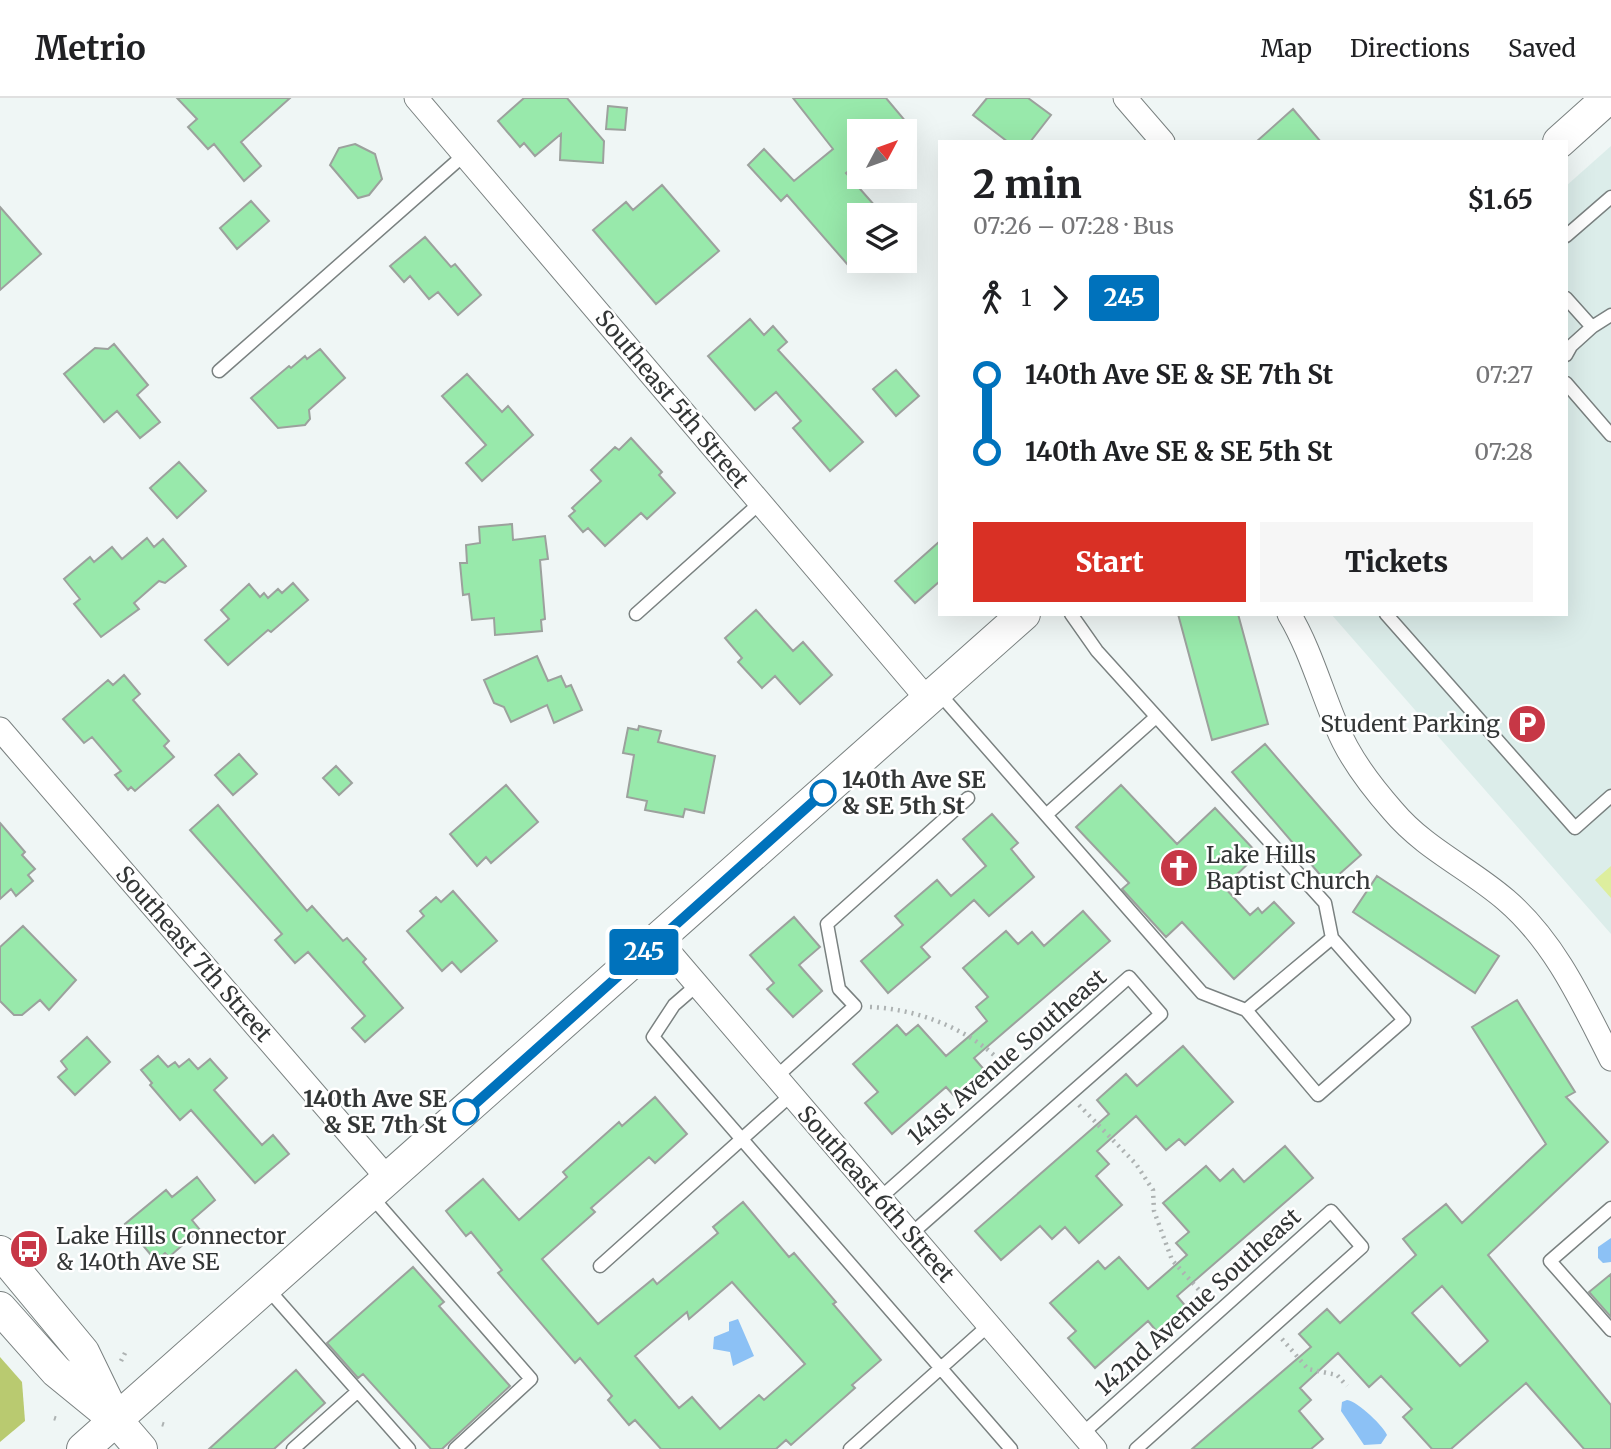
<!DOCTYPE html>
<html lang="en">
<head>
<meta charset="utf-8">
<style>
  body { margin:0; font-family:Merriweather,serif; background:#f6f6f6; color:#202124; height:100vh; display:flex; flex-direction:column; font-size:26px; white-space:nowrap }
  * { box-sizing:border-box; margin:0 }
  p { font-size:23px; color:#757577 }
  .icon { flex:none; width:38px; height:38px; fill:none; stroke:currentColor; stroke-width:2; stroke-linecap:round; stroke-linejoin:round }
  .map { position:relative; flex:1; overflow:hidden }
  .side { position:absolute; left:938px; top:42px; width:630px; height:476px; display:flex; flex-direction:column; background:#fff; border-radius:0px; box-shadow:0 7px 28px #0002 }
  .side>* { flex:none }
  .badge { padding:0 14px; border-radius:5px; font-size:24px; line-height:46px }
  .needle { width:46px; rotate:49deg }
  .buttons { position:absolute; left:847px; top:21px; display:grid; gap:14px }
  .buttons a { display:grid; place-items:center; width:70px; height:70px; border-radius:0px; background:#fff; box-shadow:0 7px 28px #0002; font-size:35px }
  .map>.badge { position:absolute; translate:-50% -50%; box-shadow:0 0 0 4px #fff }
  .legs { display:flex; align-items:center; gap:10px; height:77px; padding:0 35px; font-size:23px }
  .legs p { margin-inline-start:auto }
  .head { display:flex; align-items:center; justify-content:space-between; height:119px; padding:0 35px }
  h1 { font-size:38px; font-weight:800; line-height:52px }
  .cta { display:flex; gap:14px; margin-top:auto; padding:14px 35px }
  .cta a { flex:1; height:80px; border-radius:0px; background:#d93025; color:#fff; font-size:28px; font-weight:800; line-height:80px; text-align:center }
  .cta a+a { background:#f6f6f6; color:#202124 }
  ul { padding:0 35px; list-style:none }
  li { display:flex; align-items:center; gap:24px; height:77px; font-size:26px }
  li i { display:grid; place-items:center; width:10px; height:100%; margin:0 9px; background:currentColor }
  li i::after { content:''; width:18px; height:18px; margin:-9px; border:5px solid; border-radius:50%; background:#fff }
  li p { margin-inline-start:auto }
  li:first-child i { background:linear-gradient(#0000 50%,currentColor 0) }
  li:last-child i { background:linear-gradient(currentColor 50%,#0000 0) }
  header { display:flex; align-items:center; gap:42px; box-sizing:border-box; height:98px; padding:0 35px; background:#fff; border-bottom:2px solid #e0e0e0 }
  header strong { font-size:33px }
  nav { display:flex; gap:38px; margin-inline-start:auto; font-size:24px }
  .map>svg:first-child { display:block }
  .built { fill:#dcedea }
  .green { fill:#ddee9e }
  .forest { fill:#b9ca70 }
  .water { fill:#8cc1f5 }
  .building { fill:#98e9ab; stroke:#9ca19d; stroke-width:2; fill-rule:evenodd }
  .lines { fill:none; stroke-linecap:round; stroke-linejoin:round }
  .lane-casing { stroke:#7a8180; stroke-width:15 }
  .street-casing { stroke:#7a8180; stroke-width:25 }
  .secondary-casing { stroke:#7a8180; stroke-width:34 }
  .path { stroke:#adb2b2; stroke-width:4.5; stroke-dasharray:2 5; stroke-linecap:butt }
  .lane { stroke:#fff; stroke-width:12 }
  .street { stroke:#fff; stroke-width:23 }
  .secondary { stroke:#fff; stroke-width:32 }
  .line-1-casing { stroke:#fff; stroke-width:16 }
  .line-1 { stroke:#0072bc; stroke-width:10 }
  .stop-1-dot { fill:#fff; stroke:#0072bc; stroke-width:3.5 }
  .labels { text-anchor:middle; stroke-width:5; stroke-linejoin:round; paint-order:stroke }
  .street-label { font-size:23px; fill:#333636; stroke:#fff }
  .poi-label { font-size:23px; fill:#333636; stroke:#fff; text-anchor:start }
  .stop-label { font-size:23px; font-weight:bold; fill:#333636; stroke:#fff; text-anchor:start }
</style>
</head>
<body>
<header>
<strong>Metrio</strong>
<nav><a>Map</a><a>Directions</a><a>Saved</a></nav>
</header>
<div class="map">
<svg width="1611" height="1351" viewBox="0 0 1611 1351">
  <rect width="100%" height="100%" fill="#eff6f5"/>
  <!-- built -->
  <path class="built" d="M1611,48V836L1331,516H1566V88Z"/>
  <!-- green -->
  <path class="green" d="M1611,768V800L1595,782Z"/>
  <!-- forest -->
  <path class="forest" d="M0,1259L22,1284L25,1323L0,1344Z"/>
  <!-- water -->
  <path class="water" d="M1611,1140V1164L1603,1165L1598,1160V1149Z
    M738,1221L754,1258L733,1268L730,1254L713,1251L714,1239L729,1233V1224Z
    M1347,1302C1358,1303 1385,1330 1387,1337L1381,1346L1364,1347L1341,1313L1342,1304Z"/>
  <!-- building -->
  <path class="building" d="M177,0H290L241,44L261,68L244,83L214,46L208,51L188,29L197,21Z
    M524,0H567L604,43L603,65L560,62L561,36L535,58L524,45L520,49L498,23Z
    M793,0H886L907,25L896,33H859V64L846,75L883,117H859V157L848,167L787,97L781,103L748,67L764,51L794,83L833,51Z
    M987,0H1028L1051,17L1030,44H1008L973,17Z
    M608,8L627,10L625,32L606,31Z
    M1293,11L1321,44H1256Z
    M355,46L375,56L382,81L369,97L358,100L330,67L339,50Z
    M662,87L719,153L656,206L593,132L626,104L633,112Z
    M251,103L269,123L237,151L220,130Z
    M0,109L41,156L0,192Z
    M425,139L451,169L455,166L481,197L458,217L438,194L429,201L410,178L404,184L390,168Z
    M750,221L764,237L773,228L787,244L778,252L863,344L830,373L793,330L801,323L776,294L755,312L708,258Z
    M114,246L148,287L137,297L160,324L140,340L117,313L104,324L64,276L95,250L108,251Z
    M320,251L345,280L309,312L310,321L305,327L278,330L251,300L289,268L291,270L305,258L307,261Z
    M896,272L919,298L896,318L873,291Z
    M467,276L502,314L508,308L533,337L482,383L466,365L486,347L442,298Z
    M631,340L662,374L659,377L675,395L647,421L641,415L605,448L588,430L583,434L569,418L575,413L572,410L601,383L591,372L615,349L619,352Z
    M179,364L206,393L177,420L150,390Z
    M512,426L513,442L545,438L548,461L540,462L545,521L541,522L542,533L495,537L494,520L472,522L469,496L463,497L460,465H467L466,447L480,445L479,429Z
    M147,440L154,449L163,441L186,468L165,485L159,483L134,505L139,511L101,539L74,506L80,501L64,481L90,459L94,464L112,449L122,461Z
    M940,443V483L915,505L895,483Z
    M293,485L308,502L271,534L268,532L228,567L205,542L229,521L221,512L249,486L260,499L264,495L268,500L278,491L282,495Z
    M756,512L793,553L803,544L832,577L800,606L775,578L762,590L738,564L742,560L725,540Z
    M1178,516H1238L1268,626L1212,642Z
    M537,558L548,583L561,578L566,589L571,587L582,612L554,625L547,607L511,624L504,609L494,605L484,582Z
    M124,577L140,596L133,602L169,643L164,648L174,659L135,693L131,689L128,692L115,677L121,673L92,639L84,645L63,621L108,582L113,587Z
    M639,628L661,633L658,644L715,658L704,715L685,711L683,719L645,712L647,703L627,699L634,657L623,655L628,630L638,632Z
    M1265,646L1361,757L1328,786L1232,674Z
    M239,656L257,676L233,697L215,677Z
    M336,668L352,685L339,697L323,680Z
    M506,687L538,724L491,765L486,759L477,768L450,736Z
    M1121,687L1177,746L1215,710L1258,756L1224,789L1250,817L1258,810L1262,815L1274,804L1294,825L1234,881L1182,824L1166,839L1122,791L1129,785L1076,729Z
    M218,707L307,813L312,808L343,843L347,840L366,861L363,864L403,910L365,944L352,930L365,918L308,854L295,865L275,842L282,836L190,732Z
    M992,716L1018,745L1011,751L1034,779L989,818L974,802L921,849L930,859L888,895L861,863L903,827L895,818L937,782L951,798L986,768L963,741Z
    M0,725L25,754L22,757L35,771L28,777L33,783L16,798L11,791L0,801Z
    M1377,778L1499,858L1475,895L1353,814Z
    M453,793L497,843L461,874L452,864L442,873L407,833L424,818L420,813L436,799L441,804Z
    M1083,813L1110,843L974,960L987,975L957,1001L946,989L892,1036L865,1005L878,994L853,966L897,927L906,937L918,927L946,958L987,923L976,909L988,899L963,870L1006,833L1018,846L1032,834L1044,848Z
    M794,819L820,849L799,867L822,893L793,919L767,891L774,885L750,857Z
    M23,828L76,882L49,912L40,902L22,917H14L0,903V849Z
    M1517,902L1575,994L1566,999L1608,1044L1488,1157L1611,1307V1351H1584L1526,1285L1451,1351H1432L1403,1319L1412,1311L1381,1278L1369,1289L1338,1255L1300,1290L1311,1302L1299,1313L1323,1341L1311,1351H1192L1311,1249L1299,1236L1327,1211L1340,1225L1416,1157L1403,1141L1446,1106L1462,1125L1546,1046L1472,929ZM1442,1188L1488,1243L1460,1268L1412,1215Z
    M87,939L110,964L75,997L58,979L67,971L61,963Z
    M1183,948L1233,1004L1185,1047L1179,1041L1166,1052L1136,1018L1097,1053L1109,1066L1096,1078L1122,1107L1079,1145L1065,1129L1052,1141L1040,1128L1001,1162L975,1133L1109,1016L1097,1002L1126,976L1137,988Z
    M158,958L168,969L175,964L179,969L189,961L198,971L210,961L227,980L214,992L262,1047L273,1037L289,1056L255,1085L191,1012L180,1022L150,987L152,985L141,972Z
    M655,999L687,1036L655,1065L649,1059L591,1110L595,1114L542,1161L598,1226L653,1181L657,1186L718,1135L713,1129L743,1104L789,1159L794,1155L836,1204L833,1206L881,1262L852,1287L855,1290L791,1347L786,1342L776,1351H661L635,1322L629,1327L608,1302L612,1298L580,1260L575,1265L498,1175L502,1172L471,1134L466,1138L446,1113L483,1081L519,1122L567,1079L563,1074L619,1024L622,1028ZM732,1184L805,1266L764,1302L759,1297L720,1331L692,1299L679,1310L635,1258L687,1214L689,1221Z
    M1285,1048L1313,1080L1177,1198L1188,1211L1159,1236L1148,1223L1095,1270L1068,1240L1076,1233L1050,1205L1098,1163L1105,1171L1119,1159L1148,1191L1187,1157L1176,1145L1189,1134L1163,1105L1206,1068L1220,1083L1233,1071L1244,1084Z
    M197,1079L215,1102L192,1122L200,1132L169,1159L165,1155L156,1163L125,1126L166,1092L172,1099Z
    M413,1169L444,1204L439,1208L510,1288L442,1351H431L363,1276L358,1280L327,1245Z
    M1611,1176V1219L1589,1194Z
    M296,1272L325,1305L274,1351H209Z"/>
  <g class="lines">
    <defs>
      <path id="lane" d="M1566,138L1611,99
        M1566,200L1592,229L1611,217
        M1566,257L1571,248L1592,229
        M219,273L464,57
        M1566,285L1611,337
        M636,516L760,405
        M1071,516L1097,553L1325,805L1332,840L1404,922L1318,997L1246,912
        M1386,516L1575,730L1611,698
        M938,594L1046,717
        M1156,619L1046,717L1202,895L1246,912L1332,840
        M697,887L674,907L653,939L1011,1351
        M776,979L855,908L839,891L827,826L968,700
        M371,1098L531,1281L455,1351
        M880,1100L1129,879L1161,916L911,1136
        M1611,1110L1550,1163L1611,1232
        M600,1168L791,997
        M267,1190L409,1351
        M1082,1336L1331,1113L1362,1149L1136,1351
        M293,1351L358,1293
        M850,1351L989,1227"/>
      <path id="street" d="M416,0L928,602
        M1125,0L1163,44
        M1289,516C1310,551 1321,592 1337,629C1349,660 1371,688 1393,713C1425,751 1469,770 1506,802C1555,844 1582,904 1611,961
        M0,631L389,1082
        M658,841L1095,1351"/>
      <path id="secondary" d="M1559,44L1608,0
        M0,1154L83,1254L116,1322
        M0,1210L56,1273L116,1322L141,1351
        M83,1351L1024,516"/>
    </defs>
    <!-- lane casing -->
    <use href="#lane" class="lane-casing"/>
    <!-- street casing -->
    <use href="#street" class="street-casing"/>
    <!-- secondary casing -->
    <use href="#secondary" class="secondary-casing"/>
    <!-- path -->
    <path class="path" d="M870,909C919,911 972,932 1005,968
      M1079,1007L1136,1066L1153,1092L1154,1113L1172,1162L1208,1202
      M1282,1241L1308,1271L1337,1277L1347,1288
      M121,1263L127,1251
      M54,1320L57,1321
      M162,1326L165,1327"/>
    <!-- lane -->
    <use href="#lane" class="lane"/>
    <!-- street -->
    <use href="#street" class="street"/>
    <!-- secondary -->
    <use href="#secondary" class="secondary"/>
  </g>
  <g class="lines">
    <defs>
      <path id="line-1" d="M466,1014L823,695"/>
    </defs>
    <!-- line-1 casing -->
    <use href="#line-1" class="line-1-casing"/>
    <!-- line-1 -->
    <use href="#line-1" class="line-1"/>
  </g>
  <!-- icons -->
  <defs>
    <symbol id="parking-disc" viewBox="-11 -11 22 22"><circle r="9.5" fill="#c73746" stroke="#fff"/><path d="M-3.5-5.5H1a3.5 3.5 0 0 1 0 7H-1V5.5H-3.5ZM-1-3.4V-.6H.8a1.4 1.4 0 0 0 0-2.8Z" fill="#fff"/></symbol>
    <symbol id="church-disc" viewBox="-11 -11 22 22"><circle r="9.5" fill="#c73746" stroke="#fff"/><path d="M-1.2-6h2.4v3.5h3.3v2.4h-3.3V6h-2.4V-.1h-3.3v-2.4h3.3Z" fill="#fff"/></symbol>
    <symbol id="bus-disc" viewBox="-11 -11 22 22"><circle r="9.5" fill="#c73746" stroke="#fff"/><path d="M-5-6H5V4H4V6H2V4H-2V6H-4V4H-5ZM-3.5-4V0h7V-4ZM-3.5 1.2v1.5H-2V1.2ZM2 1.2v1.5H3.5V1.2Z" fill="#fff"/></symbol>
  </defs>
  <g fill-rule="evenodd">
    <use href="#parking-disc" x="1505" y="604" width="44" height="44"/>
    <use href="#church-disc" x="1157" y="748" width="44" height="44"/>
    <use href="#bus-disc" x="7" y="1129" width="44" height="44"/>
  </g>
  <!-- markers -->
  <g class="stop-1-dot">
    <circle cx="823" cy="695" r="12"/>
    <circle cx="466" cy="1014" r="12"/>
  </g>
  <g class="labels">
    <!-- street labels -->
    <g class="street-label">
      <text transform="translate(672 301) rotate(50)" y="8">Southeast 5th Street</text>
      <text transform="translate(194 856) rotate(49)" y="8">Southeast 7th Street</text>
      <text transform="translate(1007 959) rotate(-41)" y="8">141st Avenue Southeast</text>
      <text transform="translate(876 1096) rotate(49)" y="8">Southeast 6th Street</text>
      <text transform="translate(1198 1204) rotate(-42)" y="8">142nd Avenue Southeast</text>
    </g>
    <!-- poi labels -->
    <g class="poi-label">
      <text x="1500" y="634" text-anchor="end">Student Parking</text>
      <text x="1206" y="765">Lake Hills<tspan x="1206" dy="26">Baptist Church</tspan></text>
      <text x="56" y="1146">Lake Hills Connector<tspan x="56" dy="26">&amp; 140th Ave SE</tspan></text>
    </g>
    <!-- stop labels -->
    <g class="stop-label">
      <text x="842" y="690">140th Ave SE<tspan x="842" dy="26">&amp; SE 5th St</tspan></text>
      <text x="447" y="1009" text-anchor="end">140th Ave SE<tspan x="447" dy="26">&amp; SE 7th St</tspan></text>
    </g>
  </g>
</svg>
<div class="buttons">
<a><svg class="needle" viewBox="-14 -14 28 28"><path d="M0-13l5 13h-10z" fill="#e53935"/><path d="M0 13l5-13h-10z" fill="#757577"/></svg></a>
<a><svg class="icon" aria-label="layers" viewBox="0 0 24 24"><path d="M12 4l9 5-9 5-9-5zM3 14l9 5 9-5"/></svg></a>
</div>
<b class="badge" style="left:644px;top:854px;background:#0072bc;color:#fff">245</b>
<section class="side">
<div class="head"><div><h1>2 min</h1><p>07:26 – 07:28 · Bus</p></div><b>$1.65</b></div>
<div class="legs"><svg class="icon" aria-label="walk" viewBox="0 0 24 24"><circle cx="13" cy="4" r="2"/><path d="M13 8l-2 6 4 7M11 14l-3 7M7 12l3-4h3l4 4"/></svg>1<svg class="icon" aria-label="forward" viewBox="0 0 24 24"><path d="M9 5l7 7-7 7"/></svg><b class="badge" style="background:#0072bc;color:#fff">245</b></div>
<ul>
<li><i style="color:#0072bc"></i><b>140th Ave SE &amp; SE 7th St</b><p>07:27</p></li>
<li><i style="color:#0072bc"></i><b>140th Ave SE &amp; SE 5th St</b><p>07:28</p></li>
</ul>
<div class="cta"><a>Start</a><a>Tickets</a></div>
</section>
</div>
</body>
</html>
